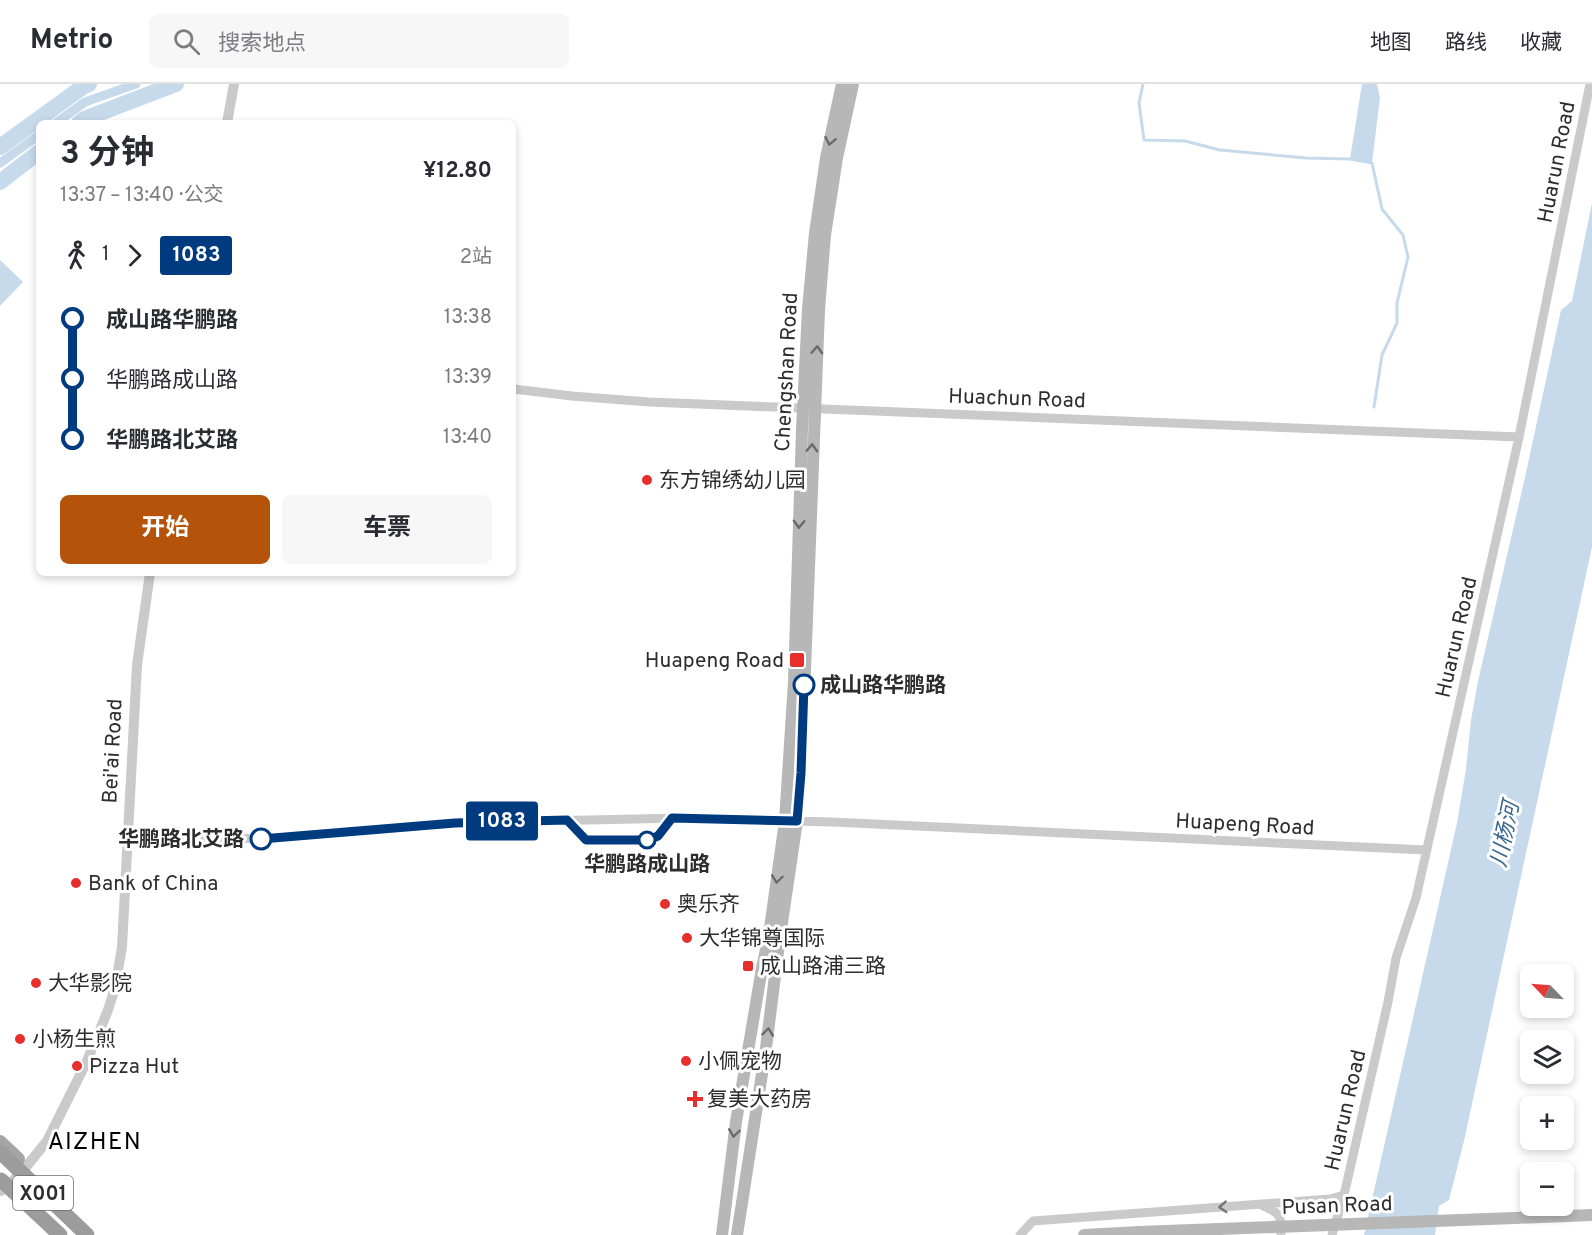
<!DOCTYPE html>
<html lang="zh">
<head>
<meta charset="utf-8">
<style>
  body { margin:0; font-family:Overpass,"Noto Sans SC",sans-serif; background:#f7f7f7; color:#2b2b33; height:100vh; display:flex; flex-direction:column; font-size:22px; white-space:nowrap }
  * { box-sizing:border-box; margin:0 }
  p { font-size:20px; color:#7c7c81 }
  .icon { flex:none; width:33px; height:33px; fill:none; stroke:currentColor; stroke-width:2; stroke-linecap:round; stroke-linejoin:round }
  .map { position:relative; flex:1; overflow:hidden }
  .details { position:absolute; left:36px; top:36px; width:480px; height:456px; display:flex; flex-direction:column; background:#fff; border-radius:9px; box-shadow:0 3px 9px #0003 }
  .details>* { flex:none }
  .badge { padding:0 12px; border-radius:4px; font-size:21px; line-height:39px }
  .needle { width:39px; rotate:295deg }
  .tools { position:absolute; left:1520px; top:880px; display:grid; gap:12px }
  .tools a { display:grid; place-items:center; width:54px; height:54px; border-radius:9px; background:#fff; box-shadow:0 3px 9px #0003; font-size:30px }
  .map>.badge { position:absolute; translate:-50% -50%; box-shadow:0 0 0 3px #fff }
  .legs { display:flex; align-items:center; gap:9px; height:66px; padding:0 24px; font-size:20px }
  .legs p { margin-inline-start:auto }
  .headline { display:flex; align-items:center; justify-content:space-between; height:102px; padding:0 24px }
  h1 { font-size:33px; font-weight:700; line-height:45px }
  .cta { display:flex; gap:12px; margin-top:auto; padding:12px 24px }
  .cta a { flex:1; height:69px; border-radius:9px; background:#b45309; color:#fff; font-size:24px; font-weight:700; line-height:69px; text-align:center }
  .cta a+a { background:#f7f7f7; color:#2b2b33 }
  ul { padding:0 24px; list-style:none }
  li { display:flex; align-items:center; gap:21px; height:60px; font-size:22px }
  li i { display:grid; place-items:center; width:9px; height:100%; margin:0 8px; background:currentColor }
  li i::after { content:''; width:15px; height:15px; margin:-8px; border:4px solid; border-radius:50%; background:#fff }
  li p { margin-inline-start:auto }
  li:first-child i { background:linear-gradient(#0000 50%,currentColor 0) }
  li:last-child i { background:linear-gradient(currentColor 50%,#0000 0) }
  header { display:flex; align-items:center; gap:36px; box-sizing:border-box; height:84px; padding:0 30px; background:#fff; border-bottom:2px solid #e1e1e2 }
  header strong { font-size:28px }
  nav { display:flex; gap:33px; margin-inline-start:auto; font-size:21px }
  .search { width:420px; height:54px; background:#f7f7f7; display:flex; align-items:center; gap:15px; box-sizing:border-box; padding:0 21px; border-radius:9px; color:#7c7c81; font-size:22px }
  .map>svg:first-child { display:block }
  .water { fill:#c6daec }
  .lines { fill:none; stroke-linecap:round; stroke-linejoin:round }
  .stream { stroke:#c6daec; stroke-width:3 }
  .canal { stroke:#c6daec; stroke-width:9 }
  .river { stroke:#c6daec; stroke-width:16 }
  .minor { stroke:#cacaca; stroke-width:9 }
  .tertiary { stroke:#cacaca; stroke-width:10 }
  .secondary { stroke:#b7b7b7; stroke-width:12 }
  .primary { stroke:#a5a5a5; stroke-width:14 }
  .trunk { stroke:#9c9c9c; stroke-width:15 }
  .secondary-bridge { stroke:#b7b7b7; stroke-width:12 }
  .trunk-bridge { stroke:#9c9c9c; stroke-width:15 }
  .oneway { stroke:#6b6b6b }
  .oneway2 { stroke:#747474 }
  .line-1-casing { stroke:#fff; stroke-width:14 }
  .line-1 { stroke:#003b80; stroke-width:9 }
  .poi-dot { fill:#e72e2c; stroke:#fff; stroke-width:2 }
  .stop-1-dot { fill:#fff; stroke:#003b80; stroke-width:3 }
  .labels { text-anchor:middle; stroke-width:6; stroke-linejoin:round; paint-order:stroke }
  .shield { fill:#fff; stroke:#6c6c6c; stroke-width:1.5 }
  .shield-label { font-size:20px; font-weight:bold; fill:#2d2d2d }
  .street-label { font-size:21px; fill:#2d2d2d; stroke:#fff }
  .poi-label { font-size:21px; fill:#2d2d2d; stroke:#fff; text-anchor:start }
  .stop-label { font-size:21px; font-weight:bold; fill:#2d2d2d; stroke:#fff; text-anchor:start }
  .water-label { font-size:22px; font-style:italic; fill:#3a6890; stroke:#fff }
  .quarter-label { font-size:24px; letter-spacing:1.5px; fill:#000; stroke:#fff }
</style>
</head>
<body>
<header>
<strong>Metrio</strong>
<div class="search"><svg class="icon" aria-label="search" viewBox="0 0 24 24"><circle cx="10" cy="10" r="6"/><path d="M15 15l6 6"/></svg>搜索地点</div>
<nav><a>地图</a><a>路线</a><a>收藏</a></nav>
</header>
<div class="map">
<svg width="1592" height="1151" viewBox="0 0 1592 1151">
  <rect width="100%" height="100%" fill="#fff"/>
  <!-- water -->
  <path class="water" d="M1362,0H1377L1380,14L1372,79L1350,75Z
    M1592,119V463L1464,1057L1449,1116L1439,1122L1435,1151H1364L1457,739L1466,685L1471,636L1478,597L1526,389L1561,226L1572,217Z
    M0,176L23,198L0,222Z"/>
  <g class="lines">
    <!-- stream -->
    <path class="stream" d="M1143,0L1139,19L1144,56L1185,57L1220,66L1306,74L1350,75L1372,79L1382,125L1403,151L1408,173L1397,219V239L1382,271L1374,323"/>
    <!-- canal -->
    <path class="canal" d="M56,39L85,18L136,0
      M0,79L39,51"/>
    <!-- river -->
    <path class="river" d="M79,39L84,35L176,0
      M0,63L84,2L89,0
      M0,98L39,68"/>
    <!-- minor -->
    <path class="minor" d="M513,305L572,312L649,318L1519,353
      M127,758L263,754L455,739L682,734L832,738L1426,766
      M1263,1122C1281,1129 1281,1132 1281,1151
      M1020,1151L1033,1137L1330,1115L1344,1111
      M1332,1151L1344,1111L1388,918L1396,874L1416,814L1519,353L1590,0"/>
    <!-- tertiary -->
    <path class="tertiary" d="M227,39L234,0
      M0,1107L5,1105L26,1083L47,1057L87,977L108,926L115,904L122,863L137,581L150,489"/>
    <!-- secondary -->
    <path class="secondary" d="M1515,1134L1592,1131
      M722,1151L736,1038L762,884L769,851L785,737L794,598L802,346L808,225L815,149L826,74L842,0
      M737,1151L766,964L780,852L797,737L801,689L819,226L825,151L837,74L853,0
      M1084,1151L1139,1148"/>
    <!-- primary -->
    <path class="primary" d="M0,1058L18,1075"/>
    <!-- trunk -->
    <path class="trunk" d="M13,1107L60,1151"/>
    <!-- secondary-bridge -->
    <path class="secondary-bridge" d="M1139,1148L1515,1134"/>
    <!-- trunk-bridge -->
    <path class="trunk-bridge" d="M0,1068L87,1151
      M1,1096L13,1107"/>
  </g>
  <!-- one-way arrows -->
  <defs><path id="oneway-chevron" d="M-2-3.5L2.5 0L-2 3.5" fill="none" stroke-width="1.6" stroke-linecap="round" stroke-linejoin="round" transform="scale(1.5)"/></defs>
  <g class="oneway">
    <use href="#oneway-chevron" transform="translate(830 57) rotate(102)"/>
    <use href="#oneway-chevron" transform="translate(817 266) rotate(-87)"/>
    <use href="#oneway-chevron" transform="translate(812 364) rotate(-88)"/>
    <use href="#oneway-chevron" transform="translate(799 440) rotate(92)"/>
    <use href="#oneway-chevron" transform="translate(777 795) rotate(98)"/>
    <use href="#oneway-chevron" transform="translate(768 948) rotate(-83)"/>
    <use href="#oneway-chevron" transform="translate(734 1049) rotate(98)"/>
  </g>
  <use class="oneway2" href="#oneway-chevron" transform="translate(1223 1123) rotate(176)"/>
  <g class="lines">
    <defs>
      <path id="line-1" d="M261,755L455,739L567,736L586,756H648L658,752L672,734L797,737L801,689L804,601"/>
    </defs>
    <!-- line-1 casing -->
    <use href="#line-1" class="line-1-casing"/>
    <!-- line-1 -->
    <use href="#line-1" class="line-1"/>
  </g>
  <!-- markers -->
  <g class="poi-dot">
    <circle cx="647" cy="396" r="6"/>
    <rect x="789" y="568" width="16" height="16" rx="3"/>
    <circle cx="76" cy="799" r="6"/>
    <circle cx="665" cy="820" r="6"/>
    <circle cx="687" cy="854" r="6"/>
    <rect x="742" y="876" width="12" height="12" rx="3"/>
    <circle cx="36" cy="899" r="6"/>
    <circle cx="20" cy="955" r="6"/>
    <circle cx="686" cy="977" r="6"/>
    <circle cx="77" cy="982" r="6"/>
    <path d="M692 1006h6v6h6v6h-6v6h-6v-6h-6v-6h6z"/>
  </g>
  <g class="stop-1-dot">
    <circle cx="804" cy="601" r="10"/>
    <circle cx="261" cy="755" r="10"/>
    <circle cx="647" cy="756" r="8"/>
  </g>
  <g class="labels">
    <!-- shield labels -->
    <rect class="shield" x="13" y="1092" width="60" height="34" rx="4.5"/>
    <g class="shield-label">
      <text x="43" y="1116">X001</text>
    </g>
    <!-- street labels -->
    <g class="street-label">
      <text transform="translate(1556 78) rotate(-79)" y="7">Huarun Road</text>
      <text transform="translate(786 288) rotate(-87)" y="7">Chengshan Road</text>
      <text transform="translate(1017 314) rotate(2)" y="7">Huachun Road</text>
      <text transform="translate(1456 553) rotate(-77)" y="7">Huarun Road</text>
      <text transform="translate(112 667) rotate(-87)" y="7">Bei'ai Road</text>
      <text transform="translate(1245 740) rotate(3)" y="7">Huapeng Road</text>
      <text transform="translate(1345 1026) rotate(-77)" y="7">Huarun Road</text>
      <text transform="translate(1337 1121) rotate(-2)" y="7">Pusan Road</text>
    </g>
    <!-- poi labels -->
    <g class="poi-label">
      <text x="659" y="403">东方锦绣幼儿园</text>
      <text x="784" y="583" text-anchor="end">Huapeng Road</text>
      <text x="88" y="806">Bank of China</text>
      <text x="677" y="827">奥乐齐</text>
      <text x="699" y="861">大华锦尊国际</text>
      <text x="760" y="889">成山路浦三路</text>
      <text x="48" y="906">大华影院</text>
      <text x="32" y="962">小杨生煎</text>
      <text x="698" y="984">小佩宠物</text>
      <text x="89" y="989">Pizza Hut</text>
      <text x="707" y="1022">复美大药房</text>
    </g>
    <!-- stop labels -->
    <g class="stop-label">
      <text x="820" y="608">成山路华鹏路</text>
      <text x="244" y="762" text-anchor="end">华鹏路北艾路</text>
      <text x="647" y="787" text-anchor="middle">华鹏路成山路</text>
    </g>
    <!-- water labels -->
    <g class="water-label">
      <text transform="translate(1504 750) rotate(-78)" y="8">川杨河</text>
    </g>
    <!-- quarter labels -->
    <g class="quarter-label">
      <text x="95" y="1065">AIZHEN</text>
    </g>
  </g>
</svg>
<div class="tools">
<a><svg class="needle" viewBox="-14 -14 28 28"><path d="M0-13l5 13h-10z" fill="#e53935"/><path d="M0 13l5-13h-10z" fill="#7c7c81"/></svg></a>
<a><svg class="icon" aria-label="layers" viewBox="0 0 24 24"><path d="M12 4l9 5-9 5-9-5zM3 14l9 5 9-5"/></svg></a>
<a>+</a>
<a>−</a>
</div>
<b class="badge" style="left:502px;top:737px;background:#003b80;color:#fff">1083</b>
<section class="details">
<div class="headline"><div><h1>3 分钟</h1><p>13:37 – 13:40 · 公交</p></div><b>¥12.80</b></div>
<div class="legs"><svg class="icon" aria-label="walk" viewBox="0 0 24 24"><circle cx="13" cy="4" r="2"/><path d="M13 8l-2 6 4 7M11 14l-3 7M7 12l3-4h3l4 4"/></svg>1<svg class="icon" aria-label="forward" viewBox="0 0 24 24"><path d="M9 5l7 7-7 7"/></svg><b class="badge" style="background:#003b80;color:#fff">1083</b><p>2站</p></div>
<ul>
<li><i style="color:#003b80"></i><b>成山路华鹏路</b><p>13:38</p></li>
<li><i style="color:#003b80"></i><span>华鹏路成山路</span><p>13:39</p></li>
<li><i style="color:#003b80"></i><b>华鹏路北艾路</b><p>13:40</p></li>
</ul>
<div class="cta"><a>开始</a><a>车票</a></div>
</section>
</div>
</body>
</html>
